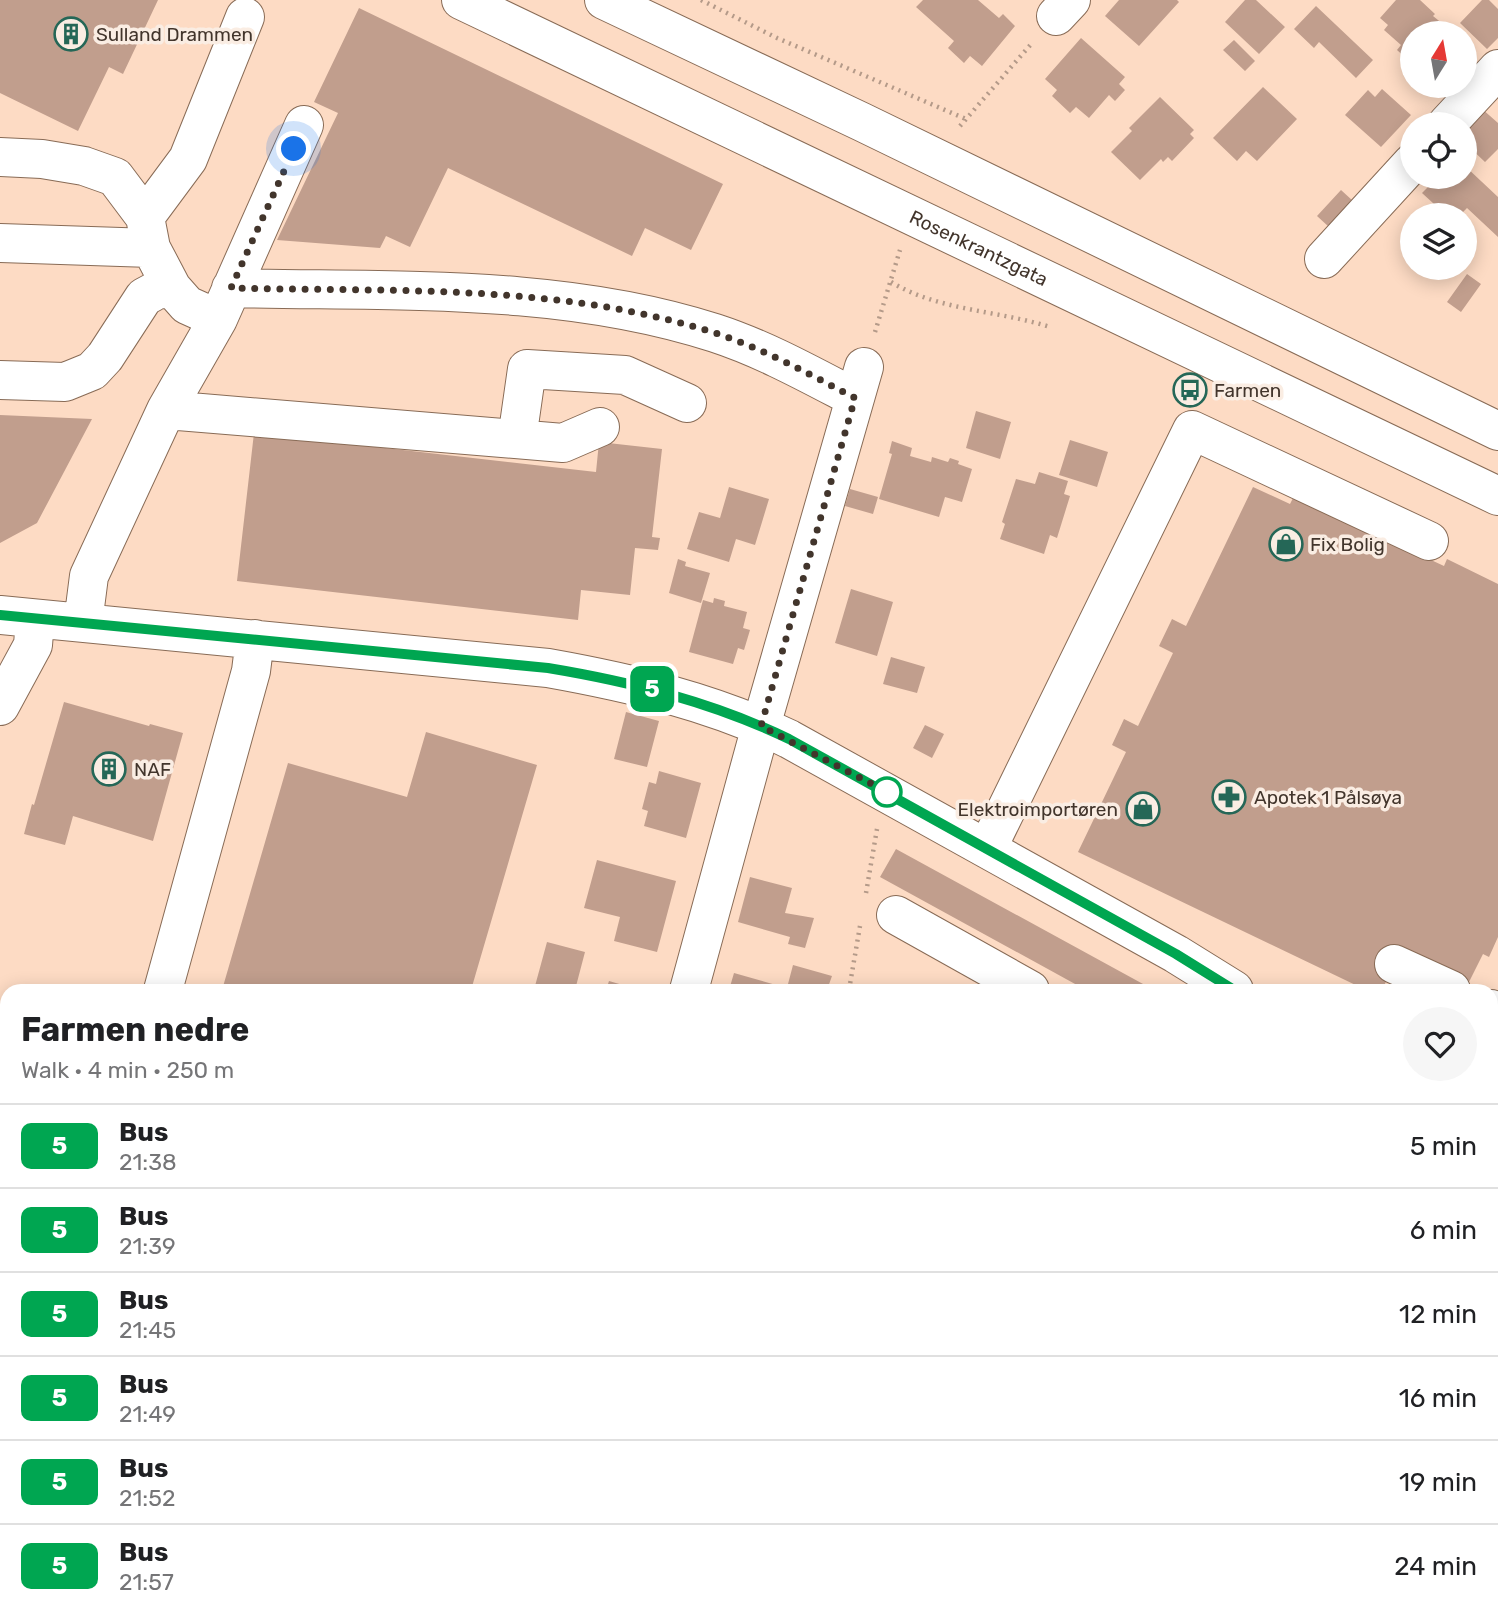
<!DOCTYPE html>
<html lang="en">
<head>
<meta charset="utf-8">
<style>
  body { margin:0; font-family:Rubik,sans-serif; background:#f6f6f6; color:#202124; height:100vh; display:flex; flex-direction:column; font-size:26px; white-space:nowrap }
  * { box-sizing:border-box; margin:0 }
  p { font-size:23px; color:#757577 }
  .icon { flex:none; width:38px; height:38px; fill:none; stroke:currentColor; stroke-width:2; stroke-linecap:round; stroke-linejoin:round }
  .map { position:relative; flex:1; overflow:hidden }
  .details { position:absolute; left:0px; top:984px; width:1498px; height:639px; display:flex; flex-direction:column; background:#fff; border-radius:21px 21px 0 0; box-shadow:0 4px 18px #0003 }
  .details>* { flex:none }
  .badge { padding:0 14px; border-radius:10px; font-size:24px; line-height:46px }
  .needle { width:46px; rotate:11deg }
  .fabs { position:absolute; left:1400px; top:21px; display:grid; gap:14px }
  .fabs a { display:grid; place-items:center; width:77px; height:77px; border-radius:50%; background:#fff; box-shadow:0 4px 18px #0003; font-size:35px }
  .you { position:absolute; width:35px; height:35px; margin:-18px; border:5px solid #fff; border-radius:50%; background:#1a73e8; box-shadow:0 0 0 10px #1a73e833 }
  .map>.badge { position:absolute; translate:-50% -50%; box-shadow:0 0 0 4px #fff }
  .round { display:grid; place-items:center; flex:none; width:74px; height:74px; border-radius:37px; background:#f6f6f6 }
  .head { display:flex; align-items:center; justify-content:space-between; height:119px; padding:0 21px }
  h1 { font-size:33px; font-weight:700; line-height:52px }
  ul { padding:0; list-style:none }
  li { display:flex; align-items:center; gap:21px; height:84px; padding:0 21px; border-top:2px solid #e0e0e0 }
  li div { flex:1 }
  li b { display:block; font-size:26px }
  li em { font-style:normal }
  li .badge { min-width:77px; font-weight:700; text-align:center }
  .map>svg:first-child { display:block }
  .green { fill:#b1d6a1 }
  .building { fill:#c19e8d }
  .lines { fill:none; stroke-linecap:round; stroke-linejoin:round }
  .minor-casing { stroke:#886b56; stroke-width:40 }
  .major-casing { stroke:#886b56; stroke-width:40 }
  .path { stroke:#b49a89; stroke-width:4.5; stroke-dasharray:2 5; stroke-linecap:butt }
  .minor { stroke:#fff; stroke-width:38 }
  .major { stroke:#fff; stroke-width:38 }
  .line-casing { stroke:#fff; stroke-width:16 }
  .line { stroke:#00a651; stroke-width:10 }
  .walk { stroke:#42352c; stroke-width:7; stroke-dasharray:0 12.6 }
  .stop-dot { fill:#fff; stroke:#00a651; stroke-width:3.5 }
  .labels { text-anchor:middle; stroke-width:7; stroke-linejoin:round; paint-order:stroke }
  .poi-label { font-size:19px; fill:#42352c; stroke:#faede3; text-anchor:start }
  .street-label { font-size:19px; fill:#42352c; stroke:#faede3 }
</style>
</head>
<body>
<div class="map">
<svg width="1498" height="1622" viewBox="0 0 1498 1622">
  <rect width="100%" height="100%" fill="#fddbc4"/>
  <!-- green -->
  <path class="green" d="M730,1615H1282L1280,1622H727Z"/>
  <!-- building -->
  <path class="building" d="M0,0H158L123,74L109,67L78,131L0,93Z
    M923,0H978L999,18L1003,14L1015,26L982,66L970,56L964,63L948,48L954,41L916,7Z
    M1119,0H1177L1179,2L1139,46L1105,16Z
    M1245,0H1256L1285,27L1259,54L1225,22Z
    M1396,0H1420L1435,14L1433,16L1454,33H1412V60L1410,58L1408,60L1397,50L1401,45L1384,30L1388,25L1380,18Z
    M1482,0H1489L1498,9V38L1487,49L1460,23Z
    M1316,6L1373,60L1356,78L1319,42L1314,48L1294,29Z
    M359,8L723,184L691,250L645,228L632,256L448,168L410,247L386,236L380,248L277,240L338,113L314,102Z
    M1081,38L1125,77L1119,84L1125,90L1115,101L1109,95L1089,118L1076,107L1070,113L1052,96L1057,90L1045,79Z
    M1234,40L1255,61L1245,71L1223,50Z
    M1263,87L1297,119L1257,161L1246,151L1237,161L1213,138Z
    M1382,89L1411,115L1381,147L1345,115L1368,90L1375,97Z
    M1160,97L1194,130L1190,134L1194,138L1172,161L1168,157L1163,162L1161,159L1140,180L1111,152L1132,131L1129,128Z
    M1481,108L1498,123V149L1485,162L1465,143V125Z
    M1465,166L1498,197V237L1467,208L1460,215H1446L1422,193L1438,177H1465Z
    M1341,190L1353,201L1329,227L1317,216Z
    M1467,274L1481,284L1461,312L1447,302Z
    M976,411L1011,422L1000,459L966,448Z
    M0,415L92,419L37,523L0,543Z
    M254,433L596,472L599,442L662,449L652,537L660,538L658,550L635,548L630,595L581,590L578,620L237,581Z
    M1070,440L1108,452L1097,487L1059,475Z
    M892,441L912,448L910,456L931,462L932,457L948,462L950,458L959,461L958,464L972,469L962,502L945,497L939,517L879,499L892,454L889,453Z
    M1039,472L1068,481L1064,494L1070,496L1057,538L1050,535L1044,554L1000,539L1005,524L1002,522L1016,479L1035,484Z
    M729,487L769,499L755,545L736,539L729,562L687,549L699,512L720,518Z
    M1253,487L1290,504L1297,490L1388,540L1444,566L1447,559L1498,584V937L1489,957L1483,954L1468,984L1398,956L1382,990H1366L1078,852L1126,752L1112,745L1124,719L1138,726L1173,653L1159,646L1172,619L1186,626Z
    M850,489L878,497L873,514L845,506Z
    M678,559L686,562L685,566L710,573L701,603L669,593Z
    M851,589L893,602L877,656L835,643Z
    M714,598L725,601L724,606L747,612L743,628L750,630L744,650L738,648L733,664L689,652L703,600L713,603Z
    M891,657L925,667L917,693L883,684Z
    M64,702L149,726L150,724L183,733L153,841L73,816L65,845L24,834L32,804L34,805Z
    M626,712L659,721L647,767L614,759Z
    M925,725L944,734L932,758L913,748Z
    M426,732L537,765L471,990H222L288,763L407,797Z
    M659,771L701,783L686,838L644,826L648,811L642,809L649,782L656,784Z
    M896,849L1154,990H1086L880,877Z
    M597,860L676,881L657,952L614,941L620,917L584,908Z
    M750,877L792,888L785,913L814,918L805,948L788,944L790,937L738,922Z
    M547,942L585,952L575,990H552L535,986Z
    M793,965L832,976L827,990H812L788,984Z
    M734,973L776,985L775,990H729Z
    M609,981L640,990H606Z
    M0,1168L7,1170V1506L0,1504Z
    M1498,1363V1439H1497L1491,1418V1365Z
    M28,1615H192L212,1621L26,1622Z
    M437,1615H478L476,1622H448L449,1620Z
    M564,1615H611L609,1622H586Z
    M1268,1615H1346L1345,1622H1292L1268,1618Z
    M1404,1615H1460L1459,1622H1402Z"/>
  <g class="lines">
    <defs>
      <path id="minor" d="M1056,16L1071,0
        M1447,124L1498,69
        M0,157L42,159L84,166L115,177L145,217L151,248L172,288L187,305L218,319
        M145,217L188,159L245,17
        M0,243L151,248
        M1324,259L1412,163
        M231,288C393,292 560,283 715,333C764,349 809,374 855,398
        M0,380L65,382L92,371L105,357L144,297L157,290L172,288
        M166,410L563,443L600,427
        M517,439L527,369L625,375L687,403
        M0,615L548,668C632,683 712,702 789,739L1176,954L1234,990
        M83,623L89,576L166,410L218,319L304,125
        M0,706L33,645L35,619
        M987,849L1192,430L1429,541
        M896,915L1030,990
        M1394,964L1451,990
        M163,990L251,671L255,639
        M689,990L761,726L864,367
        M1491,1009L1498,1012
        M1491,1055L1498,1044
        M1491,1088L1498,1093
        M0,1123L7,1126
        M1491,1202L1498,1207
        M1491,1490L1498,1529
        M517,1622L519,1615"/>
      <g id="major">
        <path id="s1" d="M461,0L1498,496"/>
        <path d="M604,0L862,122L1498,431"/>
      </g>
    </defs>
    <!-- minor casing -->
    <use href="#minor" class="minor-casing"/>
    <!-- major casing -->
    <use href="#major" class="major-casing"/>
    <!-- path -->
    <path class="path" d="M701,0L777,38L966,119
      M960,126L1032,43
      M891,282C939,311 997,310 1050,327
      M875,332L900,250
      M866,893L877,829
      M849,990L860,926
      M1060,1622L1061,1615
      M1372,1622L1373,1615"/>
    <!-- minor -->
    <use href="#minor" class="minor"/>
    <!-- major -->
    <use href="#major" class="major"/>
  </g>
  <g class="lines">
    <defs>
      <path id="line" d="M0,615L548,668C632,682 712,702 789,739L1176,954L1234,990"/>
    </defs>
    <!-- line casing -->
    <use href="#line" class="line-casing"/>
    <!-- line -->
    <use href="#line" class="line"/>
    <!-- walk -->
    <path class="walk" d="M294,149L231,288C393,292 559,283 715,333C764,349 809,374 855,398L761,726L887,792"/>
  </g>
  <!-- icons -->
  <defs>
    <symbol id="building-ring" viewBox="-11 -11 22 22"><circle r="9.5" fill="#faede3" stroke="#256757" stroke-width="1.5"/><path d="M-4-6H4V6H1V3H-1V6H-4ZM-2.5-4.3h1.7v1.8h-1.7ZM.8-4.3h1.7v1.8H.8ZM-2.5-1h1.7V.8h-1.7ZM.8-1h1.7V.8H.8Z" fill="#256757"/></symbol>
    <symbol id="bus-ring" viewBox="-11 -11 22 22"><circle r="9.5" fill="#faede3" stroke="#256757" stroke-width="1.5"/><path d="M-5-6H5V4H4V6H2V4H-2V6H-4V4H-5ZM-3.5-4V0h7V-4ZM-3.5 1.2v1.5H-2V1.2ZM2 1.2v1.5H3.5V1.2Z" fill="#256757"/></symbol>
    <symbol id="shop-ring" viewBox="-11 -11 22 22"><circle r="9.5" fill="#faede3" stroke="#256757" stroke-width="1.5"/><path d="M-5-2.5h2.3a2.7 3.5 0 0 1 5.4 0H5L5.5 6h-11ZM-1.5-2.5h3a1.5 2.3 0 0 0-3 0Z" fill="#256757"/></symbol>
    <symbol id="pharmacy-ring" viewBox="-11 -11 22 22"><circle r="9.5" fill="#faede3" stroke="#256757" stroke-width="1.5"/><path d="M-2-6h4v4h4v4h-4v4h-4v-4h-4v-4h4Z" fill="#256757"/></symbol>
  </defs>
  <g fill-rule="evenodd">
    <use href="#building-ring" x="52" y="15" width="38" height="38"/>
    <use href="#bus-ring" x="1171" y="371" width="38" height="38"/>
    <use href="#shop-ring" x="1267" y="525" width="38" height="38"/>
    <use href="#building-ring" x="90" y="750" width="38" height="38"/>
    <use href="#pharmacy-ring" x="1210" y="778" width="38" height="38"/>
    <use href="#shop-ring" x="1124" y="790" width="38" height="38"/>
  </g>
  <!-- markers -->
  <circle class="stop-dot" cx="887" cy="792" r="14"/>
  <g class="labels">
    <!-- poi labels -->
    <g class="poi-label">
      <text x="96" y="41">Sulland Drammen</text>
      <text x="1214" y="397">Farmen</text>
      <text x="1310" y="551">Fix Bolig</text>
      <text x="134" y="776">NAF</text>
      <text x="1254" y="804">Apotek 1 Pålsøya</text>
      <text x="1118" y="816" text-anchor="end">Elektroimportøren</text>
    </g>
    <!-- street labels -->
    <g class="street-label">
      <text dy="7" stroke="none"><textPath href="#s1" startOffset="574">Rosenkrantzgata</textPath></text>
    </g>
  </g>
</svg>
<div class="fabs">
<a><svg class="needle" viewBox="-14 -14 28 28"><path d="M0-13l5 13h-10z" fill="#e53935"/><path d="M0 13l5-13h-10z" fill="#757577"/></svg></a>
<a><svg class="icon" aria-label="locate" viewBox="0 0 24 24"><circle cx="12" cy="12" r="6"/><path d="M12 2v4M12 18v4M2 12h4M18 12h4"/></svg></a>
<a><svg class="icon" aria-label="layers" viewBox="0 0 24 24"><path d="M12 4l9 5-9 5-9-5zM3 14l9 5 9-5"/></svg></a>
</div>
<div class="you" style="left:294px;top:149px"></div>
<b class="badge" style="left:652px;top:689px;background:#00a651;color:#fff">5</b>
<section class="details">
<div class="head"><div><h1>Farmen nedre</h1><p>Walk · 4 min · 250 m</p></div><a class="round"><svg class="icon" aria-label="heart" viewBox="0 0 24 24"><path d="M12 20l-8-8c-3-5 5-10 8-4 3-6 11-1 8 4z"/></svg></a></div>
<ul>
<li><span class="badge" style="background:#00a651;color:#fff">5</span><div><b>Bus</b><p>21:38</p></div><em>5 min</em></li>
<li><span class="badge" style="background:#00a651;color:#fff">5</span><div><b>Bus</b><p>21:39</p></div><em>6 min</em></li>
<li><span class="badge" style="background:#00a651;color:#fff">5</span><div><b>Bus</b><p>21:45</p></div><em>12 min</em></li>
<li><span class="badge" style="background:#00a651;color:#fff">5</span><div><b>Bus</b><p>21:49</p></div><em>16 min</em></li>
<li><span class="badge" style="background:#00a651;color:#fff">5</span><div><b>Bus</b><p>21:52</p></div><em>19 min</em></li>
<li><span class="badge" style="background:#00a651;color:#fff">5</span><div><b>Bus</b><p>21:57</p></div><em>24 min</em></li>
</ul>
</section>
</div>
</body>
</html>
